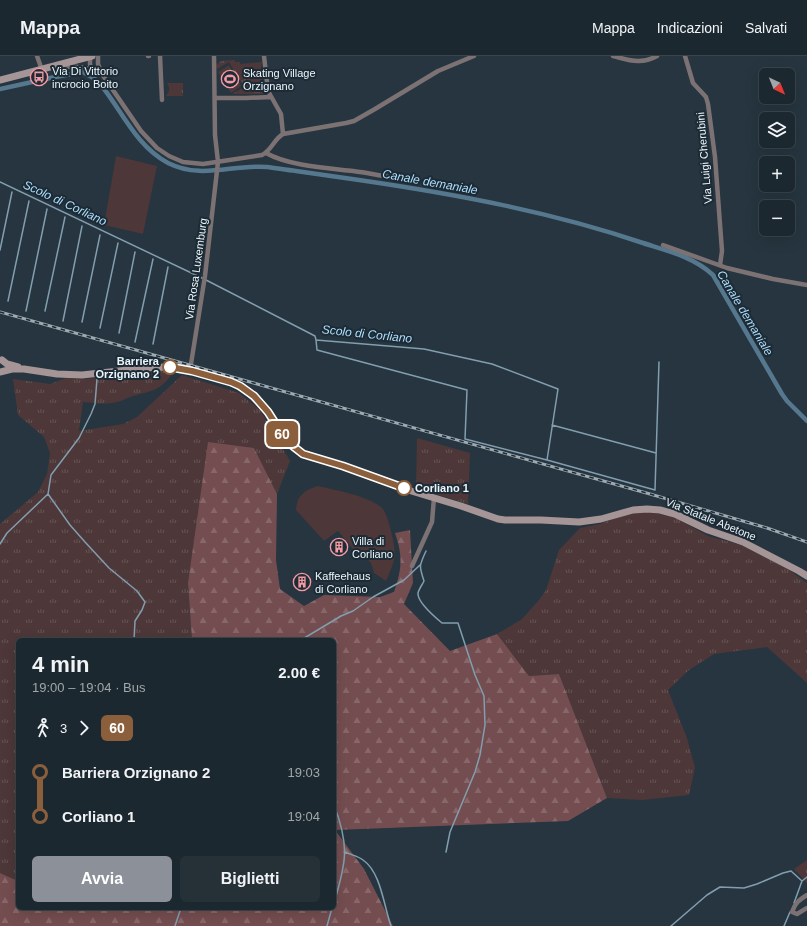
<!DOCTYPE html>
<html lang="it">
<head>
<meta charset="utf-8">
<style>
  body { margin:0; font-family:Helvetica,sans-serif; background:#253037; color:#f1f3f6; height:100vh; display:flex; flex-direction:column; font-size:15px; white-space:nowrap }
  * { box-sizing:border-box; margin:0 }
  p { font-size:13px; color:#a0a6aa }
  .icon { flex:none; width:22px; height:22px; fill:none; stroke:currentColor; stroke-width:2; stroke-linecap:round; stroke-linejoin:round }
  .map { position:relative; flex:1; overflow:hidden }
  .panel { position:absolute; left:16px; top:582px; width:320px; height:272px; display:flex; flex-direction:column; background:#1c282f; border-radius:6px; box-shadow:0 4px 16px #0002,0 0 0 1px #3a444b }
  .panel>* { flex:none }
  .badge { padding:0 8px; border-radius:6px; font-size:14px; line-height:26px }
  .needle { width:26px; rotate:137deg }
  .tools { position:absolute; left:759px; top:12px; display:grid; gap:8px }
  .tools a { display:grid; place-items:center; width:36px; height:36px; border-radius:6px; background:#1c282f; box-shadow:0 4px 16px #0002,0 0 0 1px #3a444b; font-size:20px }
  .map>.badge { position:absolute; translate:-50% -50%; box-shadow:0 0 0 2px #fff }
  .legs { display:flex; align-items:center; gap:6px; height:44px; padding:0 16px; font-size:13px }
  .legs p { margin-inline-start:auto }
  .head { display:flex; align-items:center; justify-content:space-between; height:68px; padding:0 16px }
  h1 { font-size:22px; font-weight:700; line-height:30px }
  .primary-button { display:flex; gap:8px; margin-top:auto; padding:8px 16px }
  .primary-button a { flex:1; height:46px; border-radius:6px; background:#8c9099; color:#fff; font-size:16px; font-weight:700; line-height:46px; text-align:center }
  .primary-button a+a { background:#253037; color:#f1f3f6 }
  ul { padding:0 16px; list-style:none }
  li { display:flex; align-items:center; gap:14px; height:44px; font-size:15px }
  li i { display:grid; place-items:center; width:6px; height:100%; margin:0 5px; background:currentColor }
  li i::after { content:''; width:10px; height:10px; margin:-5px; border:3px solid; border-radius:50%; background:#1c282f }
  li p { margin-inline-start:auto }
  li:first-child i { background:linear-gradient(#0000 50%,currentColor 0) }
  li:last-child i { background:linear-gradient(currentColor 50%,#0000 0) }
  header { display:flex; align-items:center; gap:24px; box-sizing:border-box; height:56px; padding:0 20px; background:#1c282f; border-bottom:1px solid #3a444b }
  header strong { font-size:19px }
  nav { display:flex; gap:22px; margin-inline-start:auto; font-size:14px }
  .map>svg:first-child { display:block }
  .grass { fill:url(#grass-tufts) }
  .forest { fill:url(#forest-firs) }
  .green { fill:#4d3738 }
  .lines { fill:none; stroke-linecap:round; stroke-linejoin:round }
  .stream { stroke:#829eaf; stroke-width:1.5 }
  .canal { stroke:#55788e; stroke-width:4.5 }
  .street { stroke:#7c7273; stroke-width:4.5 }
  .secondary { stroke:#a59596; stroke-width:7 }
  .rail-casing { stroke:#9eaab2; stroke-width:3 }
  .rail { stroke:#1c2b35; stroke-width:1.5; stroke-dasharray:4.5; stroke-linecap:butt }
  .line-1-casing { stroke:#fff; stroke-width:9 }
  .line-1 { stroke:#8b5e3c; stroke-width:6 }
  .stop-1-dot { fill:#fff; stroke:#8b5e3c; stroke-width:2 }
  .labels { text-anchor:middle; stroke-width:4; stroke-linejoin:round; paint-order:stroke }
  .poi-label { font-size:11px; fill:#ebf5fb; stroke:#1c2b35; text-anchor:start }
  .street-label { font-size:11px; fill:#ebf5fb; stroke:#1c2b35 }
  .stop-label { font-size:11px; font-weight:bold; fill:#ebf5fb; stroke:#1c2b35; text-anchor:end }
  .water-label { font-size:12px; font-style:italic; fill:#aedffd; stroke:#1c2b35 }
</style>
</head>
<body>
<header>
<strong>Mappa</strong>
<nav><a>Mappa</a><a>Indicazioni</a><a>Salvati</a></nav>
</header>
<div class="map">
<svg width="807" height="870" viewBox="0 0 807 870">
  <defs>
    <pattern id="grass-tufts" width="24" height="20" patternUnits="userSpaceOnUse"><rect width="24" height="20" fill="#4d3738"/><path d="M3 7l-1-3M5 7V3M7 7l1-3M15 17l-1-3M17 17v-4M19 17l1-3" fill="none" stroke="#675556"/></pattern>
    <pattern id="forest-firs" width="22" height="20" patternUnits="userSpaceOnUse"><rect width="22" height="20" fill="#744d50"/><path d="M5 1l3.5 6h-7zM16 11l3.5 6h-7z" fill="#88676a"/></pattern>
  </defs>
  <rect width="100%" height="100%" fill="#26353f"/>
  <!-- grass -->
  <path class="grass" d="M235,4V6H240V8L262,6L260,18L262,22L263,38H232L244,31L229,6L217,13L216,9L221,5Z
    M167,27H183V40H166C170,35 170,32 167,27Z
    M152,314L174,315C163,332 156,334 137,339C130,340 124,344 117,346C106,349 94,347 83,346L79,375L123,368L137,361L182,319L239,337L260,354L290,405L277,438L254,392L188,527L192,584H18V825L0,817V468L38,436L47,418L50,397L44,381L18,359L13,323L50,328L66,322L86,323Z
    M417,382L470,397L468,448L416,432Z
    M644,455L674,461L708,480L741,489L788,513L807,527V627L767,591L714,598L689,614L668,634L687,682L695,712L689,739L643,744L607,742L559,618L529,620L497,578L522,563L539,544L546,534L559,494L580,472L600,468L626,458Z
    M807,804V827L794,813Z"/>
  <!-- forest -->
  <path class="forest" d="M208,386L254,392L277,438L276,504L280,533L304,550L324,539L380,541L394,536C402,513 403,500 395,477L410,474L413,527L404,548L450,595L497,578L529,620L559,618L607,742L568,765L335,774L364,813L393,870H0V817L18,825V852H334V584H192L188,527Z"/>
  <!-- green -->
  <path class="green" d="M229,9L241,30L231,37L218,16Z
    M116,100L157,110L143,178L104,169Z
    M318,430C335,434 369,440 382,452C387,457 389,468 391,475C397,500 396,502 386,525L374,517L371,507L363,499L353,493L338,475L324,485L296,454C297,439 305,434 318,430Z"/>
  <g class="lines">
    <!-- stream -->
    <path class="stream" d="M0,126L202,222
      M0,194L12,136
      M206,224L315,280L316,284L424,293L492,308L558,333L547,404
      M8,245L29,145
      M26,255L47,153
      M45,255L65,161
      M63,265L82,170
      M82,266L100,179
      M100,272L118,187
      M119,277L135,196
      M316,284L317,294L467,334L465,383L547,404L655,434L659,306
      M135,286L153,203
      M153,288L168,211
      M552,369L656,397
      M48,438L70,469L85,486L109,512L137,535L145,546L142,554L135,565L134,584
      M0,488L7,477L48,438L51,419L79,382L91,358L95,348L97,323
      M426,495C419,510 419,510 424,525C422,529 419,533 418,537C417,546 436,562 442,567H458L475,619L484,640L485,669L480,699L475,716L450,776L446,796
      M301,584L341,560L353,555L373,541L404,524L420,509
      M334,749C350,790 346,807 334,847
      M345,796C351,799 358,800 363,804C381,816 384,851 391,870
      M794,847L802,825L807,821
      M175,870L181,852
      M327,870L332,852
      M671,870L707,839L720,831L744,832L757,828L783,817L791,815L802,825
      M784,870L790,856"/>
    <!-- canal -->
    <path class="canal" d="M0,33L55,21L83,16L95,23L101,29C122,55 136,90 168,107C202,124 232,108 267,111C276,112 286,114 296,115C317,118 338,121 359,124C455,138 552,156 643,187C668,195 694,201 713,219L782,338L787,345L807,365"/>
    <!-- street -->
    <path class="street" d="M37,0L42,14
      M90,0V8L91,12
      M98,0V8L102,18L141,75L157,92L169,100L183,106L203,108L262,99C272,94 274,83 283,78L346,67L354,65L375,53L438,15L474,0
      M148,0H149
      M160,0L162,44
      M264,0L268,35L281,58L283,78
      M613,0C629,4 641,9 657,0
      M685,0L693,27L706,41L708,48L715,101L722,195L720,209
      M58,11C76,11 85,9 102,18
      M215,42H246L271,41
      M266,97C289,110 327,112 353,115C370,117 386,121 402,123
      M663,189L727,212L773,223L807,229
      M191,308L205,220L218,106L215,79L214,0
      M412,510L432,466L434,442
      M807,839C799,844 795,847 792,856L797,858L807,852"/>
    <!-- secondary -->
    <path class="secondary" d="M0,24L92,0
      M2,304L7,308L18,311
      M0,316L12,313H24L57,318L82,319L156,311L181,312L231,326L248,336L268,356L284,381L294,392L303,398L343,410L408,434L461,450L498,463L505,464H541L579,466L601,463L633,454L647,453L660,454L675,458L708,474L743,486L799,515L807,520"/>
    <defs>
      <path id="rail" d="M0,256L650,438L767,472L807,486"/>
    </defs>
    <!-- rail casing -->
    <use href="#rail" class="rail-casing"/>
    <!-- rail -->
    <use href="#rail" class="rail"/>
  </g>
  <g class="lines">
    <defs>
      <path id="line-1" d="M170,311L192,315L231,326L240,330L254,340L268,356L284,381L289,387L303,398L343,410L404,432"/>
    </defs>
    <!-- line-1 casing -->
    <use href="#line-1" class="line-1-casing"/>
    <!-- line-1 -->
    <use href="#line-1" class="line-1"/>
  </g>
  <!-- icons -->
  <defs>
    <symbol id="bus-ring" viewBox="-11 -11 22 22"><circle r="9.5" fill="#1c2b35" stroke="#f49aa2" stroke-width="1.5"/><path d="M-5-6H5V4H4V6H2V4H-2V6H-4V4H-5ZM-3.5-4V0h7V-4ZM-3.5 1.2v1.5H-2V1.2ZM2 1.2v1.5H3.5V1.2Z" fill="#f49aa2"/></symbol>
    <symbol id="stadium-ring" viewBox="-11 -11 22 22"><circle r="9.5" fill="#1c2b35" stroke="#f49aa2" stroke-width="1.5"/><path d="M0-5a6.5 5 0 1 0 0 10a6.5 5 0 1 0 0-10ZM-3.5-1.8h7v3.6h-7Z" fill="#f49aa2"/></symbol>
    <symbol id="building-ring" viewBox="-11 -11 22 22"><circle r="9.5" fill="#1c2b35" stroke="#f49aa2" stroke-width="1.5"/><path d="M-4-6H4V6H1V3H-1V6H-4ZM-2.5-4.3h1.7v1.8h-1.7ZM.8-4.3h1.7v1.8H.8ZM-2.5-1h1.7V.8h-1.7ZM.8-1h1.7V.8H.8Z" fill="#f49aa2"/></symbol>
  </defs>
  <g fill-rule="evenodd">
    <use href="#bus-ring" x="29" y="11" width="20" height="20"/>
    <use href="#stadium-ring" x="220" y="13" width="20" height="20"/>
    <use href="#building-ring" x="329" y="481" width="20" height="20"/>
    <use href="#building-ring" x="292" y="516" width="20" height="20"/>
  </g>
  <!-- markers -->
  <g class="stop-1-dot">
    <circle cx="170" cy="311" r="7"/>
    <circle cx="404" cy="432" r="7"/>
  </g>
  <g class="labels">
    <!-- poi labels -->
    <g class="poi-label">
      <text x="52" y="19">Via Di Vittorio<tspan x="52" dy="13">incrocio Boito</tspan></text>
      <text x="243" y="21">Skating Village<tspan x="243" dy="13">Orzignano</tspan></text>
      <text x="352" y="489">Villa di<tspan x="352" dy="13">Corliano</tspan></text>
      <text x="315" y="524">Kaffeehaus<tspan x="315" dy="13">di Corliano</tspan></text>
    </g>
    <!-- street labels -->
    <g class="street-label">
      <text transform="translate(704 102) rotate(-95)" y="4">Via Luigi Cherubini</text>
      <text transform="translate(196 213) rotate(-82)" y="4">Via Rosa Luxemburg</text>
      <text transform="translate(711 463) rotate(22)" y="4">Via Statale Abetone</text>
    </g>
    <!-- stop labels -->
    <g class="stop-label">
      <text x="159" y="309">Barriera<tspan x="159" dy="13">Orzignano 2</tspan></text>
      <text x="415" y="436" text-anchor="start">Corliano 1</text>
    </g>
    <!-- water labels -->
    <g class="water-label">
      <text transform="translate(430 126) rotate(10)" y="4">Canale demaniale</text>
      <text transform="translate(65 147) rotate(25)" y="4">Scolo di Corliano</text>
      <text transform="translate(745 257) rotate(59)" y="4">Canale demaniale</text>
      <text transform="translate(367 278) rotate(6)" y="4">Scolo di Corliano</text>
    </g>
  </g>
</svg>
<div class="tools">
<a><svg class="needle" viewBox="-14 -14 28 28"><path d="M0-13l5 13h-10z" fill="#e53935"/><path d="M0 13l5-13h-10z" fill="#a0a6aa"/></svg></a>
<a><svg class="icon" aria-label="layers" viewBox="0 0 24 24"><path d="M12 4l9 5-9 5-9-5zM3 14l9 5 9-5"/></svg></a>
<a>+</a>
<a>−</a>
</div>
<b class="badge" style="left:282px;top:378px;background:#8b5e3c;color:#fff">60</b>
<section class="panel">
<div class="head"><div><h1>4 min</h1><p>19:00 – 19:04 · Bus</p></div><b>2.00 €</b></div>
<div class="legs"><svg class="icon" aria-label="walk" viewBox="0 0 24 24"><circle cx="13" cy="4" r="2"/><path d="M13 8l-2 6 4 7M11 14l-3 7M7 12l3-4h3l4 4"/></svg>3<svg class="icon" aria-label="forward" viewBox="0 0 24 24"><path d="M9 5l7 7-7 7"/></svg><b class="badge" style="background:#8b5e3c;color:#fff">60</b></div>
<ul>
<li><i style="color:#8b5e3c"></i><b>Barriera Orzignano 2</b><p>19:03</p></li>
<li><i style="color:#8b5e3c"></i><b>Corliano 1</b><p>19:04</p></li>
</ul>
<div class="primary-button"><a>Avvia</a><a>Biglietti</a></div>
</section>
</div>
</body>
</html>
